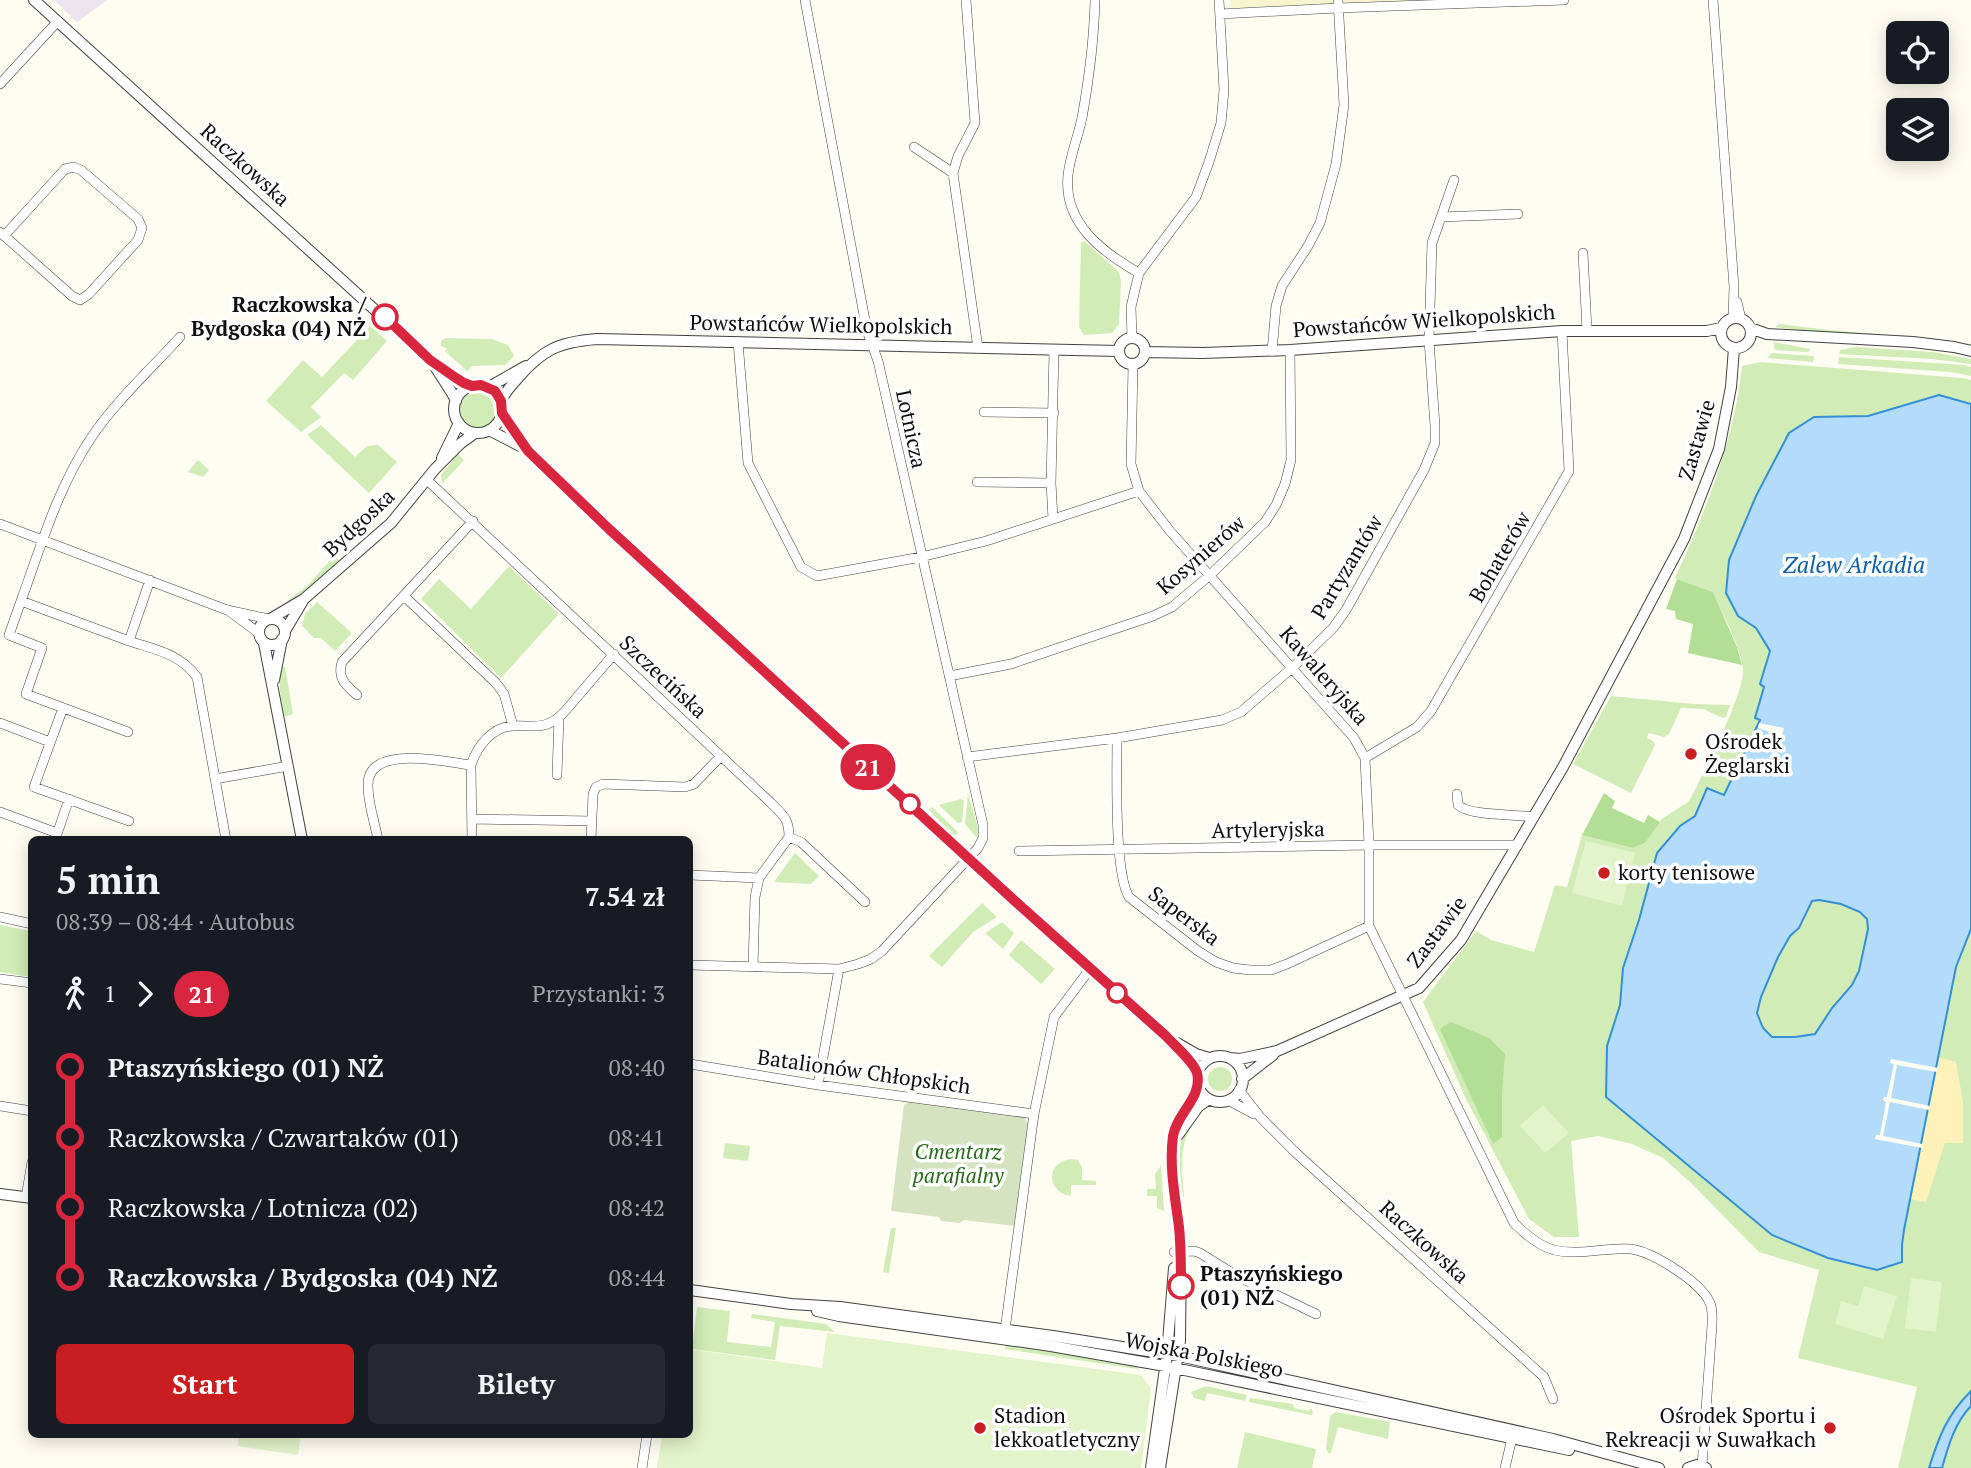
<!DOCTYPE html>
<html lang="pl">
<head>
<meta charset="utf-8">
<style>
  body { margin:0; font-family:"PT Serif",serif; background:#242831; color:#f1f3f6; height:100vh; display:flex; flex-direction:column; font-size:26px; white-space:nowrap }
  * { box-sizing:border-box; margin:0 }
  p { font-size:23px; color:#9ea1a6 }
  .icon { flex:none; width:38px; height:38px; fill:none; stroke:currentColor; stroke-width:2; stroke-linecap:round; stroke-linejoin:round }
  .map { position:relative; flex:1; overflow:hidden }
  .drawer { position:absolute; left:28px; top:836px; width:665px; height:602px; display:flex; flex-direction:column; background:#171b24; border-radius:10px; box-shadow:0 4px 18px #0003 }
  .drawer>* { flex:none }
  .badge { padding:0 14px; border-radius:23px; font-size:24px; line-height:46px }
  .controls { position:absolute; left:1886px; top:21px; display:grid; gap:14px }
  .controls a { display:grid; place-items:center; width:63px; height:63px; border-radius:10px; background:#171b24; box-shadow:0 4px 18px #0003; font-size:35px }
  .map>.badge { position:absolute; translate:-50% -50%; box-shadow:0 0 0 4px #fff }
  .legs { display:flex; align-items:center; gap:10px; height:77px; padding:0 28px; font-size:23px }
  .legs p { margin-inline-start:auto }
  .headline { display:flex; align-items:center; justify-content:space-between; height:119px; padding:0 28px }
  h1 { font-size:38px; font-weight:600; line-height:52px }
  .button { display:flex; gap:14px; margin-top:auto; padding:14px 28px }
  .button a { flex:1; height:80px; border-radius:10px; background:#c81e1f; color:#fff; font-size:28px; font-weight:600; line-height:80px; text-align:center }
  .button a+a { background:#242831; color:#f1f3f6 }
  ul { padding:0 28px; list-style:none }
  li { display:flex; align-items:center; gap:24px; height:70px; font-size:26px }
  li i { display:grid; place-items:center; width:10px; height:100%; margin:0 9px; background:currentColor }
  li i::after { content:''; width:18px; height:18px; margin:-9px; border:5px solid; border-radius:50%; background:#171b24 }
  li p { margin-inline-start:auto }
  li:first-child i { background:linear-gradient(#0000 50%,currentColor 0) }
  li:last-child i { background:linear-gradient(currentColor 50%,#0000 0) }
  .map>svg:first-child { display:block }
  .industrial { fill:#ede3ee }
  .farmland { fill:#f7f5cf }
  .green { fill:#d1ecb7 }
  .forest { fill:#b3de96 }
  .sand { fill:#fef2ba }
  .cemetery { fill:#d6e3c0 }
  .pitch { fill:#e3f3ca }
  .water { fill:#b2dcfa; stroke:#348fd5; stroke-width:2; fill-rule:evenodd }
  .pier { fill:#fffdf1 }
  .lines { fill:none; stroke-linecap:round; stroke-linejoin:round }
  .minor-casing { stroke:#424242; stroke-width:10 }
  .tertiary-casing { stroke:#424242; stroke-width:12 }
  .minor { stroke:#fff; stroke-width:9 }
  .tertiary { stroke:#fff; stroke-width:10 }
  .line-1-casing { stroke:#fff; stroke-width:16 }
  .line-1 { stroke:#d7263d; stroke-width:10 }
  .stop-1-dot { fill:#fff; stroke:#d7263d; stroke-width:3.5 }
  .poi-dot { fill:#c81e1f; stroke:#fff; stroke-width:2.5 }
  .labels { text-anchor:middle; stroke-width:7; stroke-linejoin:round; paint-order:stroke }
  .street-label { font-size:21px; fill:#0f0f0f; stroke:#fff }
  .stop-label { font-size:21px; font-weight:bold; fill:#0f0f0f; stroke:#fff; text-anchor:end }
  .poi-label { font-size:21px; fill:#0f0f0f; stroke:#fff; text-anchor:start }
  .park-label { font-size:21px; font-style:italic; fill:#286b1a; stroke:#fff }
  .water-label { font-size:23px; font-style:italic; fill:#1060a9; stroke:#fff }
</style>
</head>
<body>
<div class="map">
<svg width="1971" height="1468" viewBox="0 0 1971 1468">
  <rect width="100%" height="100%" fill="#fffdf1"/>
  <!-- industrial -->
  <path class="industrial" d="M54,0H107L77,22Z"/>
  <!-- farmland -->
  <path class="farmland" d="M1230,0H1451L1231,8Z"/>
  <!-- green -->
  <path class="green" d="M1084,241L1119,272L1121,282L1119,324L1112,333L1084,335L1079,327L1081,243Z
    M1779,324C1843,333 1907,335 1971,344V347L1829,334L1775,327Z
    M370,326L387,341L353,380L344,373L311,407L321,417L301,432L266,401L303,360L322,377Z
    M445,338L492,339L508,345L514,356L505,365L473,366L467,371L445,351L447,348L441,346V341Z
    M1773,342L1810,349V351L1808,352L1775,350Z
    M1855,347L1933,352L1971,359V364L1932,359L1839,354L1840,350Z
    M1772,353L1814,356L1813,362L1767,358Z
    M1839,357L1965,365L1971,367V376L1950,372L1838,364Z
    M1760,362L1962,378L1971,380V404L1939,395L1868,416L1814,417L1738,616L1756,628L1770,651L1760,684L1764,687L1755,718L1760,720L1758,728L1723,796L1707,788L1695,816L1680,826L1639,920L1623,968L1620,1005L1607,1046L1828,1258L1877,1270L1902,1262L1904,1230L1956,967L1971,929V1468H1898L1917,1387L1798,1358L1819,1270L1759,1252L1692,1184L1663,1158L1632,1144L1598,1136L1571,1141L1579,1237H1554L1529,1219L1465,1097L1423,1002L1476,931L1491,940L1534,952L1555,885L1567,887L1582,835L1633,848L1645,843L1662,819L1688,802L1692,796C1704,771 1745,693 1743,669C1740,645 1723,615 1713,592L1675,578C1706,510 1734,441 1742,366Z
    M454 409a24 24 0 1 1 48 0a24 24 0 1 1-48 0Z
    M321,425L355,457L367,446L378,445L397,462L369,493L307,435Z
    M458,454L464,460L442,484L441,475Z
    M198,460L209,470L203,477L188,472Z
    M334,556L339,561L287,605L286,602L308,585Z
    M509,566L559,614L501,678L421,599L439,579L471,609Z
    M317,602L352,633L335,651L321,638H314L302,626L305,614Z
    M279,664L285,667L293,714L284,717L280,691Z
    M1611,696L1694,704L1730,705L1726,717L1723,718L1703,709L1681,708L1669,734L1664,737L1649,733L1647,738L1653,741L1655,745L1631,793L1573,764Z
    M968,794L978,828L977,838L965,824Z
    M961,799L964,801L962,822L958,823L939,805Z
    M932,807L958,832L953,838L929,810Z
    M795,853L819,876L811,884L774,882Z
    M1819,900L1841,904L1860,912L1867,919L1868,929L1859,971L1852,985L1832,1008L1815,1034L1795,1037L1772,1036L1763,1028L1757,1013L1761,997L1778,957L1790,936L1799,928L1812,901Z
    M982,903L997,917L973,932L942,967L929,956Z
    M1002,922L1014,933L1003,949L985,933Z
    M0,925L31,931V977L0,972Z
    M1021,940L1055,969L1041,984L1009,955Z
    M1208 1079a12 12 0 1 1 24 0a12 12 0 1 1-24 0Z
    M1198,1114V1117C1177,1143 1182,1166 1184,1197L1181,1196C1177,1159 1173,1145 1198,1114Z
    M725,1143L750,1146L748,1161L723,1158Z
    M1072,1159L1078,1160L1082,1167V1180L1096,1181V1185H1071V1196C1045,1192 1046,1161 1072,1159Z
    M1161,1166L1164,1211L1157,1208V1196H1147V1189H1156L1155,1174Z
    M891,1228H896L889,1273L883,1272Z
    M697,1307L730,1311L727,1342L771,1347L775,1322L751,1318L752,1314L826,1324L835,1332L780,1326L775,1360L692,1349Z
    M1006,1344L1141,1365V1367L1137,1369L1005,1349Z
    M1206,1386L1247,1395L1245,1401L1207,1393L1205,1401L1194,1398L1191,1392Z
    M1250,1398L1293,1404L1294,1408L1309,1411L1310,1409H1312L1313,1414L1311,1415L1249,1402Z
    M1336,1412L1390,1422L1388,1439L1338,1427L1331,1453L1329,1454L1326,1449L1330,1416Z
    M1245,1432L1316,1449L1312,1468H1237Z"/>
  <!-- forest -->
  <path class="forest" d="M1677,579L1713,592L1737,647L1742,665L1688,653L1693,624L1676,619L1675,611L1666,609Z
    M1604,793L1615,801L1612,808L1644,823L1648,815L1660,822L1645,843L1633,848L1582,835Z
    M1451,1022L1489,1038L1505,1054L1502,1093V1137L1493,1144L1440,1029Z"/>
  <!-- sand -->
  <path class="sand" d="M1939,1057L1956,1062L1963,1102V1143H1945L1926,1202L1910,1199Z"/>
  <!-- cemetery -->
  <path class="cemetery" d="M909,1101L1024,1117L1028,1123L1014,1226L964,1220L960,1223L941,1221L939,1217L891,1211L904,1105Z"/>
  <!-- pitch -->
  <path class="pitch" d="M1586,841L1635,853L1622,906L1572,893Z
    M1543,1105L1569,1133L1545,1153L1520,1126Z
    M1911,1278L1942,1282L1936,1332L1905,1328Z
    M1864,1286L1897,1296L1883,1339L1835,1324L1841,1301L1858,1306Z
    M827,1333L1141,1375L1151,1389L1141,1468H657L662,1435H690V1349L822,1368Z
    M239,1435H301L298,1455L238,1446Z"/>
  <!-- water -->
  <path class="water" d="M1939,395L1971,404V929L1956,967L1904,1230L1902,1245V1262L1877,1270L1828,1258L1772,1235L1606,1097L1607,1046L1620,1005L1623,968L1639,920L1657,853L1680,826L1695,816L1707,788L1724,795L1760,720L1755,718L1764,687L1760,684L1770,651L1756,628L1738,616L1726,593L1729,560L1756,496L1789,433L1814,417L1868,416ZM1819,900L1841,904L1860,912L1867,919L1868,929L1859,971L1852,985L1832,1008L1815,1034L1795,1037H1772L1763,1028L1757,1013L1761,997L1778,957L1790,936L1799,928L1812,901Z
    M1971,1391V1406C1955,1422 1948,1447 1942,1468H1929C1939,1436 1947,1415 1971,1391Z"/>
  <!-- pier -->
  <path class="pier" d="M1759,723L1784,728L1776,757L1772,755L1778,734L1758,728Z
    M1891,1059L1938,1068L1937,1072L1897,1065L1891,1098L1930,1106L1929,1110L1890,1102L1883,1136L1922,1144V1148L1875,1139L1876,1135H1880L1886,1102L1883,1100L1884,1097H1887L1894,1064L1890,1063Z"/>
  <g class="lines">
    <defs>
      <path id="minor" d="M966,0L975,123L958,156L953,173L978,348
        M1095,0C1094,39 1089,79 1082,118C1078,137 1070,156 1068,175C1063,223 1102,252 1139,273
        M1713,0L1734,287L1733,318
        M1220,14L1338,8L1564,0
        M0,84L58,21
        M914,147L953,173
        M1441,217L1518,214
        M0,232L72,296L80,300L89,294L138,240L142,228L138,219L81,170L74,167L65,169L4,236
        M1583,253L1587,330
        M1737,302L1741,319
        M1132,338L1131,307L1139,273L1196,197L1209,162L1221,123L1224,90L1219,0
        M738,342L748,463L801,567L817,576L921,557L986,541L1139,491
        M1272,351L1276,306L1282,286L1308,246L1320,223L1336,164L1344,105L1338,0
        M1133,365L1131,464L1139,491L1170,531L1354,738L1365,758L1369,845V926L1514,1223C1525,1234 1539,1246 1554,1250C1579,1256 1606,1247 1631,1249C1653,1252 1701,1282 1710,1303C1713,1310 1712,1318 1712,1325L1702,1466
        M984,412L1054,413
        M427,480L771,803C784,816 789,819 789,837L801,842L865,902
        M977,482L1051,483
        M1053,519L1051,483L1054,350
        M0,524L227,610L269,619
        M150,580L129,641C156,650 179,653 197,677L226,840
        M404,596L496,683L504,694L513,726
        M21,601C41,546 58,487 91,438C114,403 152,368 180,337
        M229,611L259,633
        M949,676L1011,664L1153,616L1172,607L1209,576L1265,522L1276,505L1285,484L1291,460L1290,350
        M357,695C346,685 337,679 342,662L473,521
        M63,708L34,787L129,821
        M0,723L50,742
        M128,732L26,694L42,648L9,635L21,601L129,641
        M1117,738C1117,772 1114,872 1129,897L1198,951L1216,962L1233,968L1250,970H1271L1287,964L1369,926
        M967,757L1117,738L1222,720L1241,712L1292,668L1333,628L1346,610L1424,470L1435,443V426L1429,340L1432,243L1454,180
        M1365,758L1417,727L1431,711L1569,471L1562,331
        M557,775L559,717
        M215,779L288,766
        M1457,794L1458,805C1469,816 1516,814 1534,817
        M0,812L57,833
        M472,819L592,821
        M55,840L69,799
        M378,840C375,823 368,804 368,786C366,743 446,762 471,765
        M472,840L471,765C477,747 491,727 513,726C531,725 544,730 559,717C566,711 572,703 578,696C590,682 602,668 614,654
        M591,840L593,794L596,787L603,784L685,787L694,784L721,756
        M1019,851L1369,845H1518
        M690,875L759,878
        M0,917L32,924
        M690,965L839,969L858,964L871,959L882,951L978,848L983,838V825L878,361L867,331L805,0
        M753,967L755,897L759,878L789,837
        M0,979L32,983
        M690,1064L818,1085L1034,1114
        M818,1085L839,969
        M1239,1090L1261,1118L1296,1153L1544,1377L1553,1399
        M1228,1100L1254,1114
        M0,1106L32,1111
        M26,1197L32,1162
        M1174,1252L1194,1251L1200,1253L1237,1276L1316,1314
        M1005,1330L1034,1114L1054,1017L1090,969
        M642,1468L647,1435
        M1505,1468L1512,1438"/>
      <path id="tertiary" d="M34,0L430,360L464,383L472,386
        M1721 333a15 15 0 1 1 30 0a15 15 0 1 1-30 0Z
        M1750,328L1767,334L1913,342L1954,347L1971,351
        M1119 351a13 13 0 1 1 26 0a13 13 0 1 1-26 0Z
        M1145,352L1203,353L1290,350L1562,331H1707L1721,328
        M432,362L452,393L456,401
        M454 409a24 24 0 1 1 48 0a24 24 0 1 1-48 0Z
        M489,387L526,366
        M501,401C505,392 511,386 517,379C542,350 558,342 597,339L1119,351
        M502,413L528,451L609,529L968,859L1166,1036L1194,1068L1197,1074
        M489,430L522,447
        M442,458L459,423
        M272,618L304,599L391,523L435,469L461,443L475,433
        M259 632a13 13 0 1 1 26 0a13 13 0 1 1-26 0Z
        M285,631L304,599
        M264,643L302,840
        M274,680L282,639
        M1177,1043L1196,1054L1209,1058
        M1197 1079a23 23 0 1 1 46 0a23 23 0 1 1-46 0Z
        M1230,1058L1240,1059L1277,1051L1419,988L1461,940L1563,767L1684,539L1719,449L1731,387L1734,348
        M1242,1079L1273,1055
        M1178,1135L1198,1107L1209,1099
        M0,1194L32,1198
        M690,1290L791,1304L840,1307L1053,1336L1179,1356L1553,1439L1659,1468
        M817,1311L839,1316L1051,1346L1165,1366L1569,1450
        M1151,1468L1167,1354L1174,1268
        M1160,1468L1180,1341L1181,1252L1171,1155L1174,1133L1179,1117L1199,1088
        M1688,1468L1697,1465L1706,1468"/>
    </defs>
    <!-- minor casing -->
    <use href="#minor" class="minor-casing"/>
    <!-- tertiary casing -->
    <use href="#tertiary" class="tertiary-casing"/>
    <!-- minor -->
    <use href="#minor" class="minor"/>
    <!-- tertiary -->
    <use href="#tertiary" class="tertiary"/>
  </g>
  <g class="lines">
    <defs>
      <path id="line-1" d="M385,317L430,360L456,378L464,383L472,386L481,385L495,391L501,401L502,413L528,451L609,529L1016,902L1166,1036C1174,1045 1194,1062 1197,1073C1203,1097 1177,1113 1173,1136C1169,1166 1175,1197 1179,1227C1181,1246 1181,1266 1181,1286"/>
    </defs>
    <!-- line-1 casing -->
    <use href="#line-1" class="line-1-casing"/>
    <!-- line-1 -->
    <use href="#line-1" class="line-1"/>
  </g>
  <!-- markers -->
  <g class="stop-1-dot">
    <circle cx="385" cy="317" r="12"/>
    <circle cx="910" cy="804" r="9"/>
    <circle cx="1117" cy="993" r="9"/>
    <circle cx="1181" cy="1286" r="12"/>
  </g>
  <g class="poi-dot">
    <circle cx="1691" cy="754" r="7"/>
    <circle cx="1604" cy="873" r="7"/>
    <circle cx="980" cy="1428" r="7"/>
    <circle cx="1830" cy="1428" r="7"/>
  </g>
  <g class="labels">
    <!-- street labels -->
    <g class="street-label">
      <text transform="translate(245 165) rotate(42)" y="7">Raczkowska</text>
      <text transform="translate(1424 321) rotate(-4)" y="7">Powstańców Wielkopolskich</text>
      <text transform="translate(821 325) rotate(1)" y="7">Powstańców Wielkopolskich</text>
      <text transform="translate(911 429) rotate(78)" y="7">Lotnicza</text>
      <text transform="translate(1697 440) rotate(-74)" y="7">Zastawie</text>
      <text transform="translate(359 523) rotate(-43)" y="7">Bydgoska</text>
      <text transform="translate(1201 555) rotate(-41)" y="7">Kosynierów</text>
      <text transform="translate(1500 557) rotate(-60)" y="7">Bohaterów</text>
      <text transform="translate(1347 567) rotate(-59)" y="7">Partyzantów</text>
      <text transform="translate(1324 676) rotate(49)" y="7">Kawaleryjska</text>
      <text transform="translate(663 677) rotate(43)" y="7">Szczecińska</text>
      <text transform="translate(1268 830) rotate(-1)" y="7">Artyleryjska</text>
      <text transform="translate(1184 916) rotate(37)" y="7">Saperska</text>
      <text transform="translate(1437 932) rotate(-53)" y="7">Zastawie</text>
      <text transform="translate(864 1072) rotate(8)" y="7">Batalionów Chłopskich</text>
      <text transform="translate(1424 1242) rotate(42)" y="7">Raczkowska</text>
      <text transform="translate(1204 1355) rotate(11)" y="7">Wojska Polskiego</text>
    </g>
    <!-- stop labels -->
    <g class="stop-label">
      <text x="366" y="312">Raczkowska /<tspan x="366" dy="24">Bydgoska (04) NŻ</tspan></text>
      <text x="1200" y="1281" text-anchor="start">Ptaszyńskiego<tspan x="1200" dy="24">(01) NŻ</tspan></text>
    </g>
    <!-- poi labels -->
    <g class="poi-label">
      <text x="1705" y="749">Ośrodek<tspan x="1705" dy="24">Żeglarski</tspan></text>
      <text x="1618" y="880">korty tenisowe</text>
      <text x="994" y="1423">Stadion<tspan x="994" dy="24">lekkoatletyczny</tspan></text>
      <text x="1816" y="1423" text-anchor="end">Ośrodek Sportu i<tspan x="1816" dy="24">Rekreacji w Suwałkach</tspan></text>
    </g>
    <!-- park labels -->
    <g class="park-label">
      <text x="958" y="1159">Cmentarz<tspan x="958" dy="24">parafialny</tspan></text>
    </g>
    <!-- water labels -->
    <g class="water-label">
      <text x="1854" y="573">Zalew Arkadia</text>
    </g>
  </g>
</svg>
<div class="controls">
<a><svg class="icon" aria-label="locate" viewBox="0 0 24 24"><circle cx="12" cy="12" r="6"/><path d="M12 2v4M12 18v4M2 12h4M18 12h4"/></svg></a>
<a><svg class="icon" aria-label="layers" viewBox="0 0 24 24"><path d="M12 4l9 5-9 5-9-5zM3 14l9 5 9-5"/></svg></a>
</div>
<b class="badge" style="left:868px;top:767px;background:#d7263d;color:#fff">21</b>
<section class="drawer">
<div class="headline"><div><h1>5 min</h1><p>08:39 – 08:44 · Autobus</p></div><b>7.54 zł</b></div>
<div class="legs"><svg class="icon" aria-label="walk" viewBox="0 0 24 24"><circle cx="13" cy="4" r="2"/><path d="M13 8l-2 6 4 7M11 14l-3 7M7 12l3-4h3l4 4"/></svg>1<svg class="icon" aria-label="forward" viewBox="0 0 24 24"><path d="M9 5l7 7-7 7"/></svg><b class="badge" style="background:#d7263d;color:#fff">21</b><p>Przystanki: 3</p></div>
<ul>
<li><i style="color:#d7263d"></i><b>Ptaszyńskiego (01) NŻ</b><p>08:40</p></li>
<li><i style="color:#d7263d"></i><span>Raczkowska / Czwartaków (01)</span><p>08:41</p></li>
<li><i style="color:#d7263d"></i><span>Raczkowska / Lotnicza (02)</span><p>08:42</p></li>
<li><i style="color:#d7263d"></i><b>Raczkowska / Bydgoska (04) NŻ</b><p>08:44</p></li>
</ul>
<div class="button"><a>Start</a><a>Bilety</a></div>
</section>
</div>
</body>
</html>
